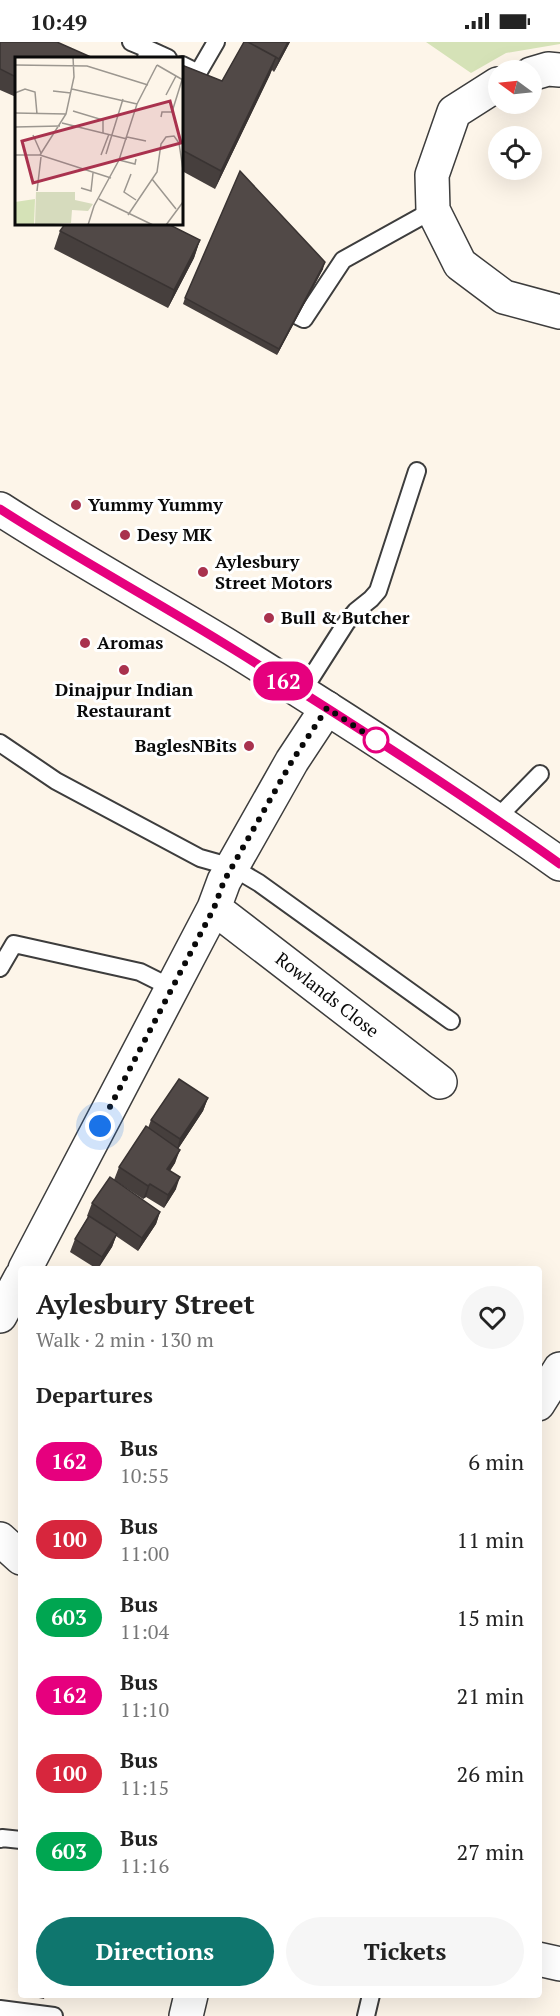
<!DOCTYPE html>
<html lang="en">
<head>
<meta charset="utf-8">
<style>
  body { margin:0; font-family:"PT Serif",serif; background:#f6f6f6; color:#222; height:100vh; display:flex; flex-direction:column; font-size:22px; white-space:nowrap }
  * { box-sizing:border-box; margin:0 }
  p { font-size:20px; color:#767676 }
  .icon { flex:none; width:33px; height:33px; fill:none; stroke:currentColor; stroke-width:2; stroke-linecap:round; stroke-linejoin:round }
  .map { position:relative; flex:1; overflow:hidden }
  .panel { position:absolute; left:18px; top:1224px; width:524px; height:732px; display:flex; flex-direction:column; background:#fff; border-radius:6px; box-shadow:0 6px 24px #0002 }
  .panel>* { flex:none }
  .badge { padding:0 12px; border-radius:20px; font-size:21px; line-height:39px }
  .needle { width:39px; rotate:285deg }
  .buttons { position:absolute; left:488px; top:18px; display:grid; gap:12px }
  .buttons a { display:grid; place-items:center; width:54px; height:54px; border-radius:50%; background:#fff; box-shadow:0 6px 24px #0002; font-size:30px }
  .you { position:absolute; width:30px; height:30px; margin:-15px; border:4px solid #fff; border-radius:50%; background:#1a73e8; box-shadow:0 0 0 9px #1a73e833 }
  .map>.badge { position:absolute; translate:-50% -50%; box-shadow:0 0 0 3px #fff }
  h2 { padding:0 18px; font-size:22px; line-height:54px }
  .round { display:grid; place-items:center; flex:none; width:63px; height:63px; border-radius:32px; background:#f6f6f6 }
  .overview { display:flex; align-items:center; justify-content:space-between; height:102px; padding:0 18px }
  h1 { font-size:28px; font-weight:700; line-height:45px }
  .cta { display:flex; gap:12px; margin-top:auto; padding:12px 18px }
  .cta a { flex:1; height:69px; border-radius:36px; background:#0f766e; color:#fff; font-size:24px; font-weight:700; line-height:69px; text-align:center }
  .cta a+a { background:#f6f6f6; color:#222 }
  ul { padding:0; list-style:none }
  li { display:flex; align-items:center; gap:18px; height:78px; padding:0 18px }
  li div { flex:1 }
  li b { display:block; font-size:22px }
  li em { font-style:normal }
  li .badge { min-width:66px; font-weight:700; text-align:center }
  .status { display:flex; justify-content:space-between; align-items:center; height:42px; padding:0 30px; background:#fff; direction:ltr }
  .status svg { height:16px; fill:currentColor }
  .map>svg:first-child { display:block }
  .green { fill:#d5e2b7 }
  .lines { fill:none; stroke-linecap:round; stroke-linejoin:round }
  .service-casing { stroke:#3d3d3d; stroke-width:20 }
  .minor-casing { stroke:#3d3d3d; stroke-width:36 }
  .tertiary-casing { stroke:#3d3d3d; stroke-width:36 }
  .service { stroke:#fff; stroke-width:16 }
  .minor { stroke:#fff; stroke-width:33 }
  .tertiary { stroke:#fff; stroke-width:33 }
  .wall { fill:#463f3d }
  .shaded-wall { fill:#393332 }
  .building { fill:#514947; stroke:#393332; stroke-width:1.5 }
  .line-casing { stroke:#fff; stroke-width:14 }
  .line { stroke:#e6007e; stroke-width:9 }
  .walk { stroke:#0a0a0a; stroke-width:6; stroke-dasharray:0 10.8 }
  .poi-dot { fill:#a9324e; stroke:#fff; stroke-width:2 }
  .stop-dot { fill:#fff; stroke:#e6007e; stroke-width:3 }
  .labels { text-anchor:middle; stroke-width:6; stroke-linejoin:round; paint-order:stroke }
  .poi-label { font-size:18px; font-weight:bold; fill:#0a0a0a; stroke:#fff; text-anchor:start }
  .street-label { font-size:18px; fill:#0a0a0a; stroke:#fff }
  .inset-road { fill:none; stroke:#9c9790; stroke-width:1.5 }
  .view { fill:#a9324e; fill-opacity:0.15; stroke:#a9324e; stroke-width:3 }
  .inset-edge { fill:none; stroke:#0a0a0a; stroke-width:3 }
</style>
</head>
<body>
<div class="status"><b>10:49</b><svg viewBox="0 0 49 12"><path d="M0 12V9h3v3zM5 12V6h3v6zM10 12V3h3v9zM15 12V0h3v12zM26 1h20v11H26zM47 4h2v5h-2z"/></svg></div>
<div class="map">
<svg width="560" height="1974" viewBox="0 0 560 1974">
  <rect width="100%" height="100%" fill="#fdf5e9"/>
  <!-- green -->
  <path class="green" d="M426,0H560V2L506,11L471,31Z"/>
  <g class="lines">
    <defs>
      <path id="service" d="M131,0L148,7L146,16
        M148,7L168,16
        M182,23L198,31L216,0
        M298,274L304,277L343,218L433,168
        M302,650L346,581L356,569L371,557L378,549L417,429
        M0,701L56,739L200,816L232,825L259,841L451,979
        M496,777L540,732
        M0,926L14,902L140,930L172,946
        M0,1797L2,1796L21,1798
        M0,1967L54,1974
        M366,1974L371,1953"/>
      <path id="minor" d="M531,32L548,27L560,28
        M498,42L454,70L432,133L433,168L460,222L504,255L560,270
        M214,866L440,1040
        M25,1227L214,866L224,839L232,825L292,719L327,666
        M0,1274L21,1235
        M0,1497L21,1516
        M538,1917L560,1922"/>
      <path id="tertiary" d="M0,467C76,516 156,560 233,607C344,676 454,747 560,822
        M538,1362L560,1327
        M186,1974L191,1953"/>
    </defs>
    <!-- service casing -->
    <use href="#service" class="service-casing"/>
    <!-- minor casing -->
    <use href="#minor" class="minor-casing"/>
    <!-- tertiary casing -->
    <use href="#tertiary" class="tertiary-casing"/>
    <!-- service -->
    <use href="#service" class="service"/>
    <!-- minor -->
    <use href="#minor" class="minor"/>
    <!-- tertiary -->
    <use href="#tertiary" class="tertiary"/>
  </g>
  <!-- wall -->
  <path class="wall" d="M0,0L16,16V55L0,48Z
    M244,0H290L274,30L272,28L215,147L182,129V23L222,39Z
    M60,189L200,198L194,216L168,266L54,207Z
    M323,227L277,313L183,262L185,256Z
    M208,1056L203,1069L178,1107L175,1121L170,1129L176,1147L164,1166L146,1155L143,1157L114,1138L119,1125L148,1086L151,1078Z
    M92,1161L160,1170L156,1182L138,1209L116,1194L112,1205L97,1227L70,1210L75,1197L88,1175L87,1174Z
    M23,1953H45L44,1957Z"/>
  <!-- shaded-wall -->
  <path class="shaded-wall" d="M288,0H290L274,30L279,17Z
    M276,15L270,33L215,147L221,129Z
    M200,198L194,216L168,266L174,248Z
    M325,220L323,227L277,313L279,307Z
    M208,1056L203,1069L176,1110L180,1097Z
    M180,1108L175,1121L162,1140L167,1127Z
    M180,1135L176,1147L164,1166L168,1153Z
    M150,1142L146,1155L143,1157L148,1144Z
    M160,1170L156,1182L138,1209L142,1196Z
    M117,1192L112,1205L98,1227L102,1215Z"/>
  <!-- building -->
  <path class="building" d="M0,0H57L93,16H16V35L0,27Z
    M244,0H248L276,15L221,129L182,108V23L222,39Z
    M248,0H288L279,17Z
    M240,129L325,220L279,307L185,256Z
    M65,182H168L200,198L174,248L60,189Z
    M179,1037L208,1056L180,1097L151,1078Z
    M146,1084L180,1108L167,1127L180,1135L168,1153L150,1142L148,1144L119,1125Z
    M110,1135L160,1170L142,1196L92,1161Z
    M89,1174L117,1192L102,1215L75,1197Z"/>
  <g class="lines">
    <defs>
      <path id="line" d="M0,467C76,516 156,559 233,607C344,676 454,746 560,822"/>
    </defs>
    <!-- line casing -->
    <use href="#line" class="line-casing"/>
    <!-- line -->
    <use href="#line" class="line"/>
    <!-- walk -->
    <path class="walk" d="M100,1084L214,866L224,839L232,825L292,719L327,666L383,703L376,698"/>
  </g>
  <!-- markers -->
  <g class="poi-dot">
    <circle cx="76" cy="463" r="6"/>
    <circle cx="125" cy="493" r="6"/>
    <circle cx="203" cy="530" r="6"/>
    <circle cx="269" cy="576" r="6"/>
    <circle cx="85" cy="601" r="6"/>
    <circle cx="124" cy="628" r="6"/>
    <circle cx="249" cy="704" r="6"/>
  </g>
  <circle class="stop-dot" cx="376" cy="698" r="12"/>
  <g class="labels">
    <!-- poi labels -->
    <g class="poi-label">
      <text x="88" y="469">Yummy Yummy</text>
      <text x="137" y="499">Desy MK</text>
      <text x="215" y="526">Aylesbury<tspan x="215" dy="21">Street Motors</tspan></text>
      <text x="281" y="582">Bull &amp; Butcher</text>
      <text x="97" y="607">Aromas</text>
      <text x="124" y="654" text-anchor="middle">Dinajpur Indian<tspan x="124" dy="21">Restaurant</tspan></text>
      <text x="237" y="710" text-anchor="end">BaglesNBits</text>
    </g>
    <!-- street labels -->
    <g class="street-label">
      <text transform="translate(327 953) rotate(38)" y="6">Rowlands Close</text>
    </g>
  </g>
  <!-- overview -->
  <g transform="translate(15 15)">
    <rect width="168" height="168" fill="#fdf5e9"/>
    <path d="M20,142L19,168H0V145Z" fill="#d5e2b7"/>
    <path d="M21,135H60V143L78,147L73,154L57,153L56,166L20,168Z" fill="#d6dbbd"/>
    <path class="inset-road" d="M0,8L72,9L133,28M142,8L168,23M57,32L122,47M38,34L56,36M0,36L10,32L20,35L22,57M151,38L161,19M58,54L88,63V76M0,56L51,57M146,60L147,55H157L167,23M47,66L112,82M0,70L45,69M18,78L26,96M112,80L131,84M91,97L108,42M0,98H25L96,121M25,98L51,57L59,20L58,0M86,98L94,77M104,103L120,107L121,102M116,117L109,135L121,143M137,122L161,152M66,131L76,134L78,116M22,134L26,100M84,142L138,168M113,158L142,115L146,87L151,80L159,79L164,86L168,113M73,168L79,149L104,103L122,47L142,8M151,168L168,145"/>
    <path class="view" d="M155,44L166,86L18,126L7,84Z"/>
    <rect width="168" height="168" class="inset-edge"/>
  </g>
</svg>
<div class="buttons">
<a><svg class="needle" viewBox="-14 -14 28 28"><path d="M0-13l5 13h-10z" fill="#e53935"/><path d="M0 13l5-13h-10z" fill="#767676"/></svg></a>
<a><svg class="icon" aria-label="locate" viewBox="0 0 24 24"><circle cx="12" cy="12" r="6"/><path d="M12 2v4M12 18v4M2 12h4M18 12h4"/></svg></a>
</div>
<div class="you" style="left:100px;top:1084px"></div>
<b class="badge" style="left:283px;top:639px;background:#e6007e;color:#fff">162</b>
<section class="panel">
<div class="overview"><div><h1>Aylesbury Street</h1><p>Walk · 2 min · 130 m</p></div><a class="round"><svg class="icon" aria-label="heart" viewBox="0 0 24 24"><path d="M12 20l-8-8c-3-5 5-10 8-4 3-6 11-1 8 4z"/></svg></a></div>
<h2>Departures</h2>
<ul>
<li><span class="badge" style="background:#e6007e;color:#fff">162</span><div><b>Bus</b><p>10:55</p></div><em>6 min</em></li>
<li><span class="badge" style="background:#d7263d;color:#fff">100</span><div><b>Bus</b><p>11:00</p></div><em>11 min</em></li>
<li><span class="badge" style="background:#00a651;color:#fff">603</span><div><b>Bus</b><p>11:04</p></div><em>15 min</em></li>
<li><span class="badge" style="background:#e6007e;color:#fff">162</span><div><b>Bus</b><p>11:10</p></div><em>21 min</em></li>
<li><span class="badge" style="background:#d7263d;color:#fff">100</span><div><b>Bus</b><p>11:15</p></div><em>26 min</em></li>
<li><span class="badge" style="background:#00a651;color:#fff">603</span><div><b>Bus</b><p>11:16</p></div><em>27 min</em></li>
</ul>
<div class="cta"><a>Directions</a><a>Tickets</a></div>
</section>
</div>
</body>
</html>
